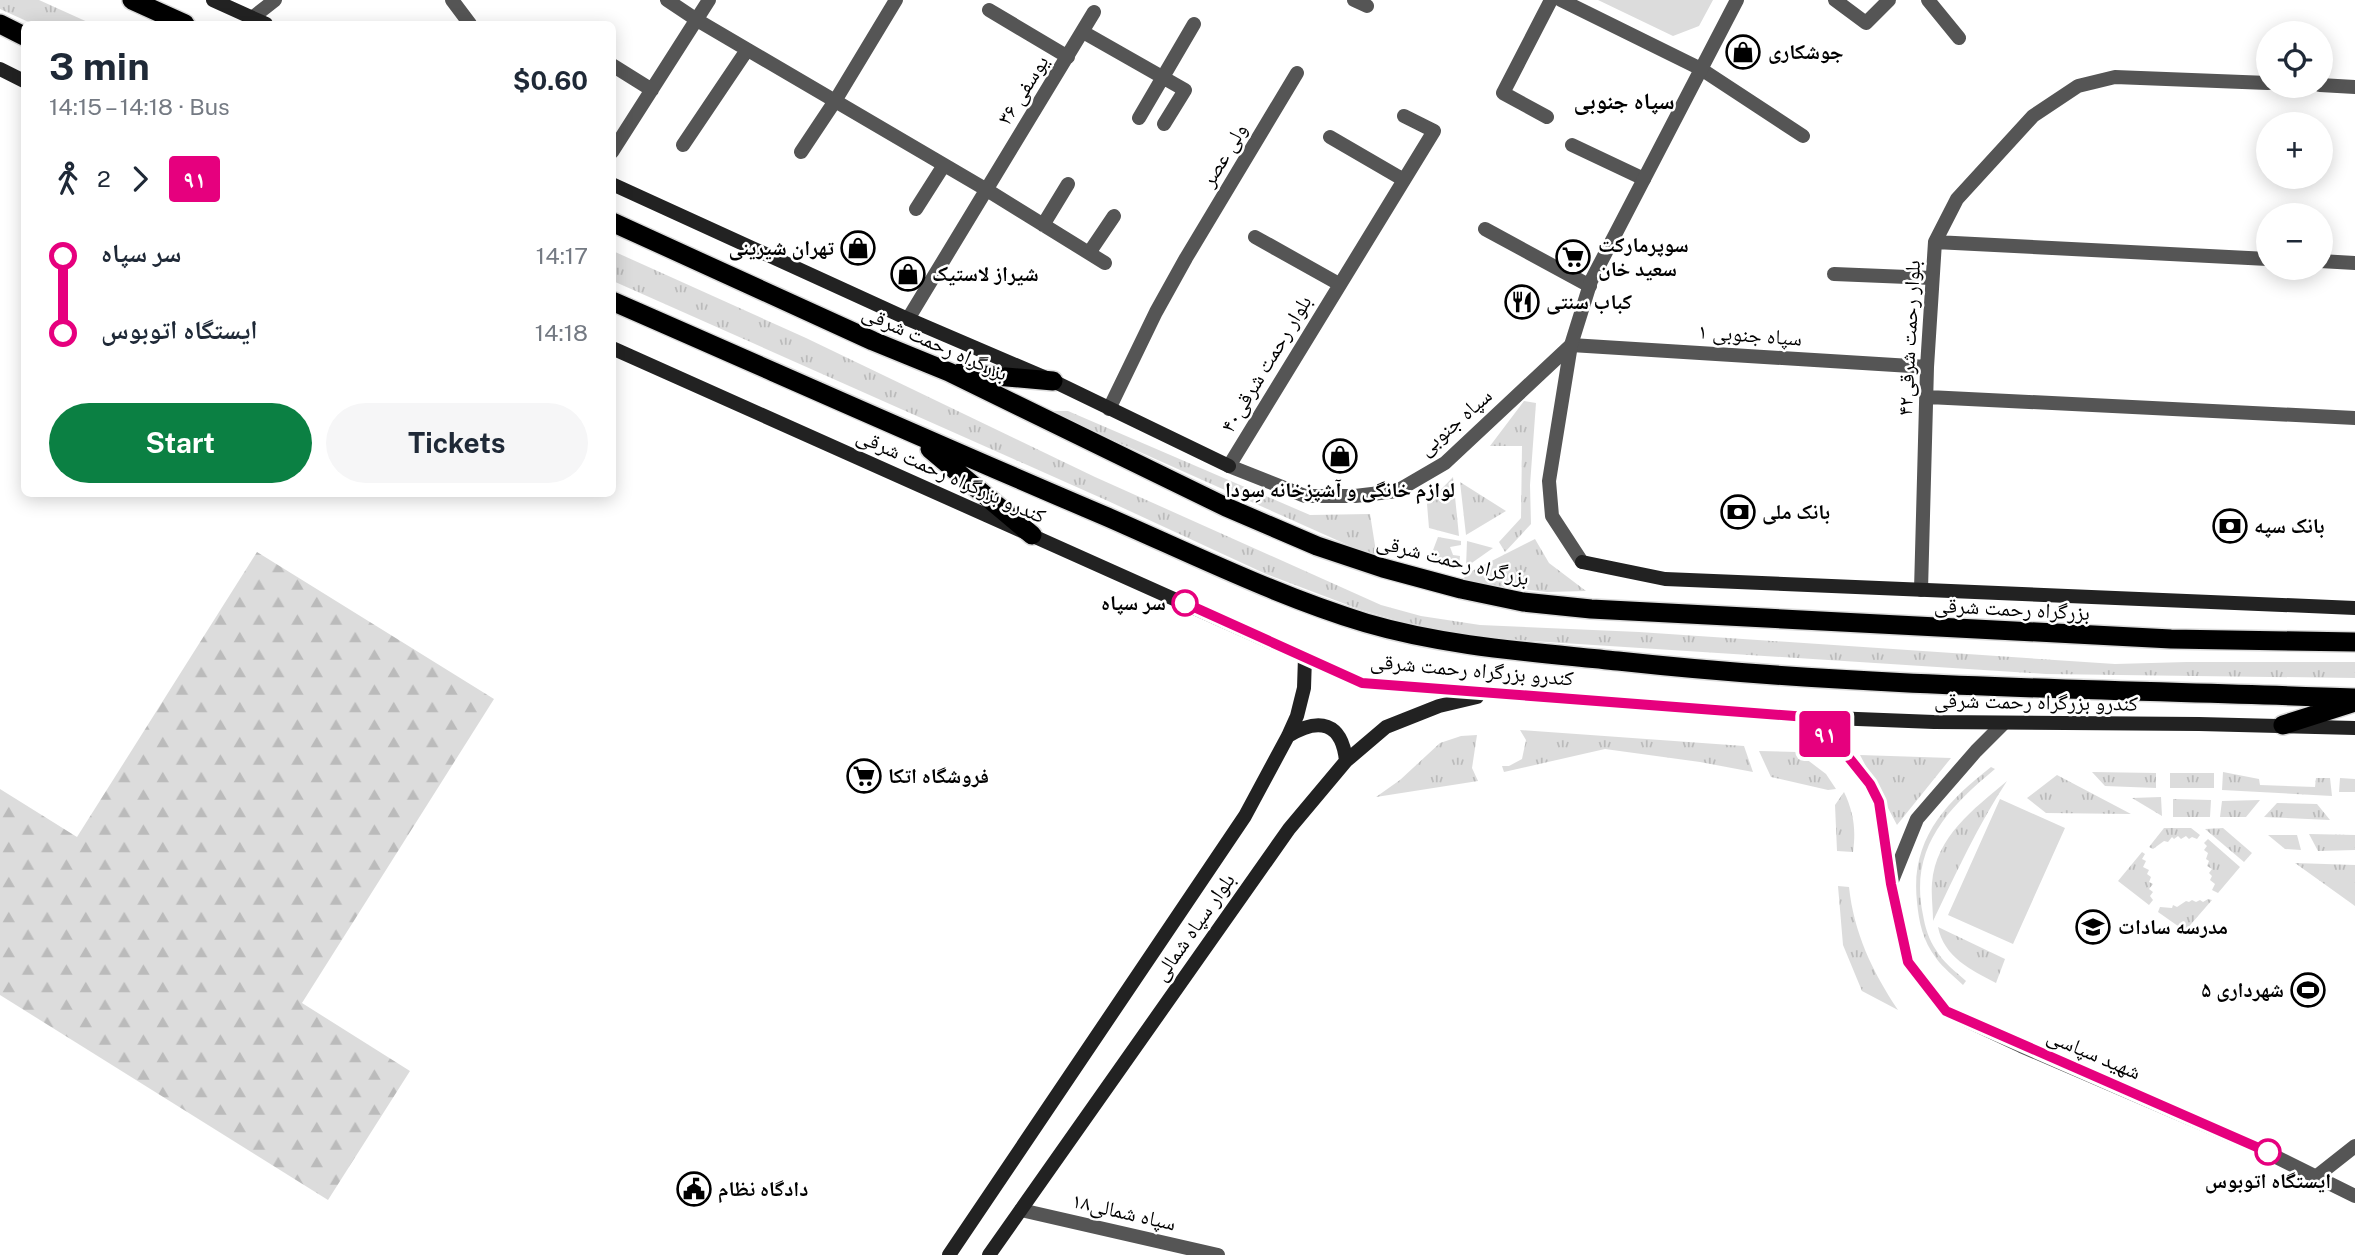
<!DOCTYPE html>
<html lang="en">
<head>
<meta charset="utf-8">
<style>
  body { margin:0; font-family:"Public Sans","Noto Naskh Arabic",sans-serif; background:#f6f6f7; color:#1f2937; height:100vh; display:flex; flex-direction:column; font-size:26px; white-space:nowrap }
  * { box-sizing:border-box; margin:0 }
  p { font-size:23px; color:#747a83 }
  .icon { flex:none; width:38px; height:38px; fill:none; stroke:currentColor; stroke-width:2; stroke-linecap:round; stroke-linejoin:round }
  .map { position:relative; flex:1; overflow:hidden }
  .side { position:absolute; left:21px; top:21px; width:595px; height:476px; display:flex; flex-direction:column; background:#fff; border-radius:10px; box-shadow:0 4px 18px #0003 }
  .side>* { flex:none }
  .badge { padding:0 14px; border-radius:5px; font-size:24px; line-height:46px }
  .controls { position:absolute; left:2256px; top:21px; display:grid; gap:14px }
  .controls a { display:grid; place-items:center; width:77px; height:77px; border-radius:50%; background:#fff; box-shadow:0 4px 18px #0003; font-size:35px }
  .map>.badge { position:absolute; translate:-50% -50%; box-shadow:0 0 0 4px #fff }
  .legs { display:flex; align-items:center; gap:10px; height:77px; padding:0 28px; font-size:23px }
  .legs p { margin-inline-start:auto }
  .overview { display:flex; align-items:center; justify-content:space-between; height:119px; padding:0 28px }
  h1 { font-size:38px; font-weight:700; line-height:52px }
  .primary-button { display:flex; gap:14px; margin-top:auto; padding:14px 28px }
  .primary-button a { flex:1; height:80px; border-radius:42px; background:#0b8043; color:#fff; font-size:28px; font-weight:700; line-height:80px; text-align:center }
  .primary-button a+a { background:#f6f6f7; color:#1f2937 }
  ul { padding:0 28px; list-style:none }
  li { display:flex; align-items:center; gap:24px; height:77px; font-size:26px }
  li i { display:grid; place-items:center; width:10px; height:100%; margin:0 9px; background:currentColor }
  li i::after { content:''; width:18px; height:18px; margin:-9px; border:5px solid; border-radius:50%; background:#fff }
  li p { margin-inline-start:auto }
  li:first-child i { background:linear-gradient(#0000 50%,currentColor 0) }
  li:last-child i { background:linear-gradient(currentColor 50%,#0000 0) }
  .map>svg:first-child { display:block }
  .grass { fill:url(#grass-tufts) }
  .forest { fill:url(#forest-firs) }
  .green { fill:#dcdcdc }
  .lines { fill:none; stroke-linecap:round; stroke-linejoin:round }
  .trunk-casing { stroke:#dbdbdb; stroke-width:22 }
  .minor { stroke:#555; stroke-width:14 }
  .tertiary { stroke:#555; stroke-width:14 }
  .secondary { stroke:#222; stroke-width:14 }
  .trunk { stroke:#000; stroke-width:19 }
  .line-1-casing { stroke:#fff; stroke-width:16 }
  .line-1 { stroke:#e6007e; stroke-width:10 }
  .stop-1-dot { fill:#fff; stroke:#e6007e; stroke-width:3.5 }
  .labels { text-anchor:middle; stroke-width:5; stroke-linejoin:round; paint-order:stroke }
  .poi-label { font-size:21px; font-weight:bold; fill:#000; stroke:#fff; text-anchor:start }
  .street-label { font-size:21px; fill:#000; stroke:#fff }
  .stop-label { font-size:21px; font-weight:bold; fill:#000; stroke:#fff; text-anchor:end }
  .neighbourhood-label { font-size:23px; font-weight:bold; fill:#000; stroke:#fff }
</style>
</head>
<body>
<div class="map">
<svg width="2355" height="1255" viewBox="0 0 2355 1255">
  <defs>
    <pattern id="grass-tufts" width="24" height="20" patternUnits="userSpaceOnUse" patternTransform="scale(1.75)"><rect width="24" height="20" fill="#dcdcdc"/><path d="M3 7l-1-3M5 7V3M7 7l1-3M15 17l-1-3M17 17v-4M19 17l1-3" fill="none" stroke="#bbb"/></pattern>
    <pattern id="forest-firs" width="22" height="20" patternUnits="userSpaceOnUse" patternTransform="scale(1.75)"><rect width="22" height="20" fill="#dcdcdc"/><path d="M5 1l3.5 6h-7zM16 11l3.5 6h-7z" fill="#bbb"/></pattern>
  </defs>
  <rect width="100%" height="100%" fill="#fff"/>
  <!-- grass -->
  <path class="grass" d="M0,0H39L92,24H33L0,9Z
    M613,251L806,338L1095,477L1381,605L1421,616L1480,625L1639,632L2115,664L2187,662H2355V678L2046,674L1486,638L1417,626L1361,610L1266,574L1108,501L613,281Z
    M1524,401L1536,403L1530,485L1531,524L1505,552L1499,542L1521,518L1522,446H1490Z
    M1048,411H1068L1310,515L1370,514L1377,558Z
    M1453,477L1459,536L1429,528L1427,504Z
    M1460,482L1506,511L1466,535Z
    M1438,537L1461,541V545L1450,547L1453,555L1460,556L1459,566L1430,558Z
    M1535,539L1549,563L1586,591L1547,592L1465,582L1464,575Z
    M1467,541L1493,548L1466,567Z
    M1520,730L1744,746L1753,772L1700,762L1605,749L1504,772L1502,766H1509L1522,759L1526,740Z
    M1477,735L1472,768L1478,781L1376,797L1400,780L1440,743L1461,736Z
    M1759,751L1797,752L1826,774L1836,789L1828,790L1771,777Z
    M1860,755L1951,758L1897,825Z
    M1991,767L1995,769C1947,809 1909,848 1923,915C1925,927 1929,940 1936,950C1943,962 1956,972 1966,981L1963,985C1954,976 1943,968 1936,958C1923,941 1919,923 1917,902C1910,840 1945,803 1991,767Z
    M2092,772L2156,773V788L2105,786Z
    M2223,772L2259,779L2260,785L2315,787L2316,778H2330L2332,796L2222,790Z
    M2170,773H2214V788H2170Z
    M2057,775L2131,814L2046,813L2027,798Z
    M2340,778L2355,779V792H2339Z
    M2007,781C1978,825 1956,873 1933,921C1933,908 1931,895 1932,883C1936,836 1974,809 2007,781Z
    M1844,792C1854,813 1856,830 1853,852L1837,851L1835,805Z
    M2161,797L2162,816L2132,798Z
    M2173,799L2211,800L2210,817H2173Z
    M2260,800L2246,817H2220L2222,801Z
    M2277,803L2317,804L2330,820L2264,817Z
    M2164,828H2191L2200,835L2197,839L2192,837L2189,839L2186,836L2181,839L2178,836L2174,839L2172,837L2168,842L2164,841L2153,849L2149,847Z
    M2223,828L2252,853L2244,862L2205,829Z
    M2309,834L2355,835V850L2318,851Z
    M2268,835H2297L2301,850L2285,849Z
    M2208,839L2240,867L2218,893L2212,890L2215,884L2210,880L2212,876L2209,873L2212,869L2207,866L2209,861L2206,859L2208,853L2204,850L2207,846L2204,843Z
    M2142,852L2145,854L2142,859L2146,861L2143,867L2149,870L2147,874L2151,877L2149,882L2153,884L2149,889L2153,892L2150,896L2153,900L2149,905L2118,881Z
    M2295,863L2355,865V906Z
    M1838,886L1849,887C1854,933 1872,971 1898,1010L1862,991L1843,945Z
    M2208,899L2212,900L2185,931L2158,912L2160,907L2172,908L2173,905L2177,907L2186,901L2189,902L2192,900L2196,902L2200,900L2203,902Z
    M1938,927L2005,959L1996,983C1971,970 1944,957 1938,927Z"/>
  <!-- forest -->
  <path class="forest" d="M257,552L494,699L302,1003L410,1071L328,1200L0,995V789L77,837Z"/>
  <!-- green -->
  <path class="green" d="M1598,0H1713L1699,26L1673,36Z
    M2000,799L2065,828L2013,944L1948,915Z"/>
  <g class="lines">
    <defs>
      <path id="trunk" d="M132,0L185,24
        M0,24L24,36
        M612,222L873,341L949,372L1226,507L1317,546L1383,568L1461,589L1523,602L1591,609L2171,639L2355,642
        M612,301C777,373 940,446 1105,516C1190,553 1277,596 1366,623C1448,647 1534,652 1618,661C1863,688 2110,689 2355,698
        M960,373L1053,381
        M930,449L1032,535
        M2283,725L2352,703"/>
    </defs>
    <!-- trunk casing -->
    <use href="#trunk" class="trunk-casing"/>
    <!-- minor -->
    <path class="minor" d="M452,0L470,24
      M667,0L697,20L987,190L1105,263
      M1354,0L1367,6
      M1835,0L1866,23L1889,0
      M1928,0L1959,38
      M989,10L1068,57
      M252,18L275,0
      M1083,32L1185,90L1164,124
      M612,65L652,90
      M1701,69L1803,136
      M2320,85L2355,87
      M1547,117L1503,93L1551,0
      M1139,118L1194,24
      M1330,137L1404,180
      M683,145L747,50
      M1572,145L1644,179
      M612,152L709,0
      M801,152L835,101L896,0
      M916,209L944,165
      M1043,225L1068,184
      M1485,229L1590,286
      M1255,237L1339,284
      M1935,242L2268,259
      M1089,253L1114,216
      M2320,261L2355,263
      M1834,274L1932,278
      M908,319L1094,12
      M1571,345L1927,367
      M1928,397L2355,418
      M1109,409L1156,312L1186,258L1297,73
      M1229,466L1434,131L1404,116
      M1921,590L1927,367L1935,242L1957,199L2033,116L2078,86L2115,77L2268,83
      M2317,1176L2355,1146
      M1021,1210L1218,1255"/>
    <!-- tertiary -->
    <path class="tertiary" d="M1561,0L1701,69
      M1229,466L1305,496H1355L1397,491L1445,463L1571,345
      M1582,562L1552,516L1549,481L1571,345L1591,281L1737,0
      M1807,717L1846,754L1870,784L1879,802L1891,884L1908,962L1946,1011L2021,1046L2254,1146L2355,1196
      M1891,883L1917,819L1976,751L2004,723"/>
    <!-- secondary -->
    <path class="secondary" d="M213,0L266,24
      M0,69L24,81
      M612,184L908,319L1053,381L1229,466
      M612,348L1362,683L1807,717L1934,722L2199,724L2355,728
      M1582,562L1665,579L2355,608
      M1288,736C1319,717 1342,722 1346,761
      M949,1255L1245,816L1288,736L1297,716L1304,688L1305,657
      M989,1255L1289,829L1346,761L1386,727L1439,706L1477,697"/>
    <!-- trunk -->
    <use href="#trunk" class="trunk"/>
  </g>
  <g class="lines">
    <defs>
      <path id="line-1" d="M1185,603L1362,683L1807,717L1846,754L1870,784L1879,802L1891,884L1908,962L1946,1011L2268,1152"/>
    </defs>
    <!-- line-1 casing -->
    <use href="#line-1" class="line-1-casing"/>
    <!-- line-1 -->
    <use href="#line-1" class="line-1"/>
  </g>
  <!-- icons -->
  <defs>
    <symbol id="shop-ring" viewBox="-11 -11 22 22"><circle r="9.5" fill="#fff" stroke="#000" stroke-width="1.5"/><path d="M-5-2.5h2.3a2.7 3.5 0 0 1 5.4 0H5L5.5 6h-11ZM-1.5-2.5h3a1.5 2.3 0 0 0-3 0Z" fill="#000"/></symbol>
    <symbol id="supermarket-ring" viewBox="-11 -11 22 22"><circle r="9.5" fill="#fff" stroke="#000" stroke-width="1.5"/><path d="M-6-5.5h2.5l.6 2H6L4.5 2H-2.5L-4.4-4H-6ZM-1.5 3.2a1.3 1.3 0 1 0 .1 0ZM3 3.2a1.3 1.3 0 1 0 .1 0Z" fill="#000"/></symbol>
    <symbol id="restaurant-ring" viewBox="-11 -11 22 22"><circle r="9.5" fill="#fff" stroke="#000" stroke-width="1.5"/><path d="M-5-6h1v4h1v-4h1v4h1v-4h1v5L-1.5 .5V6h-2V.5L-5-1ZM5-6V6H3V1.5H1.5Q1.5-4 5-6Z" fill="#000"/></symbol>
    <symbol id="bank-ring" viewBox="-11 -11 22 22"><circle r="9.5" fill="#fff" stroke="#000" stroke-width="1.5"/><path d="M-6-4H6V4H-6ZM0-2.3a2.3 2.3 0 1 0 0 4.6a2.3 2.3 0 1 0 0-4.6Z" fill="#000"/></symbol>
    <symbol id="school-ring" viewBox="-11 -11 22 22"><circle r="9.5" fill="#fff" stroke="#000" stroke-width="1.5"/><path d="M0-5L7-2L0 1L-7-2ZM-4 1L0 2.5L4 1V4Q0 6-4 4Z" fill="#000"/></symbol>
    <symbol id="stadium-ring" viewBox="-11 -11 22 22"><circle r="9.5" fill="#fff" stroke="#000" stroke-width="1.5"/><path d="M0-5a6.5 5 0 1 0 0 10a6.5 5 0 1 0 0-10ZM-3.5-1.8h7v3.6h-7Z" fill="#000"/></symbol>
    <symbol id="civic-ring" viewBox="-11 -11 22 22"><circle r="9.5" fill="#fff" stroke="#000" stroke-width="1.5"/><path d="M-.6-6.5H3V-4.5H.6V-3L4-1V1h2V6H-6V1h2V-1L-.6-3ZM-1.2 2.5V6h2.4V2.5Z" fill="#000"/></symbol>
  </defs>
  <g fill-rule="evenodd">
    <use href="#shop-ring" x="1724" y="33" width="38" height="38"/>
    <use href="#shop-ring" x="839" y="229" width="38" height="38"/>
    <use href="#supermarket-ring" x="1554" y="238" width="38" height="38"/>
    <use href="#shop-ring" x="889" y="255" width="38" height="38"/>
    <use href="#restaurant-ring" x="1503" y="283" width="38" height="38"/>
    <use href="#shop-ring" x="1321" y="437" width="38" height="38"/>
    <use href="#bank-ring" x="1719" y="493" width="38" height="38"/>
    <use href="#bank-ring" x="2211" y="507" width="38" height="38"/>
    <use href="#supermarket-ring" x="845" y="757" width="38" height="38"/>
    <use href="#school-ring" x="2074" y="908" width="38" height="38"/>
    <use href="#stadium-ring" x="2289" y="971" width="38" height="38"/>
    <use href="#civic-ring" x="675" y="1170" width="38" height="38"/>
  </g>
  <!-- markers -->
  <g class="stop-1-dot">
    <circle cx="1185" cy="603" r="12"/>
    <circle cx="2268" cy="1152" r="12"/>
  </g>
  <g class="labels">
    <!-- poi labels -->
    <g class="poi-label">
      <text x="1768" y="59">جوشکاری</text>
      <text x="1598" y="252">سوپرمارکت<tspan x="1598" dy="24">سعید خان</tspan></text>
      <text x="834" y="255" text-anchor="end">تهران شیرینی</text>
      <text x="932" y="281">شیراز لاستیک</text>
      <text x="1546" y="309">کباب سنتی</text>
      <text x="1340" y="497" text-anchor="middle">لوازم خانگی و آشپزخانه سِودا</text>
      <text x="1762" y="519">بانک ملی</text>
      <text x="2254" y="533">بانک سپه</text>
      <text x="888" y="783">فروشگاه اتکا</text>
      <text x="2118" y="934">مدرسه سادات</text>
      <text x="2284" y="997" text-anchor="end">شهرداری ۵</text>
      <text x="718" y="1196">دادگاه نظام</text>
    </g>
    <!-- street labels -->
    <g class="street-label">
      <text transform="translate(1023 90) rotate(-58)" y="7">یوسفی ۳۶</text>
      <text transform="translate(1224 155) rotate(-59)" y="7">ولی عصر</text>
      <text transform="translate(1750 335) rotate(4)" y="7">۱ سپاه جنوبی</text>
      <text transform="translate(1909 338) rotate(-87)" y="7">بلوار رحمت شرقی۴۲</text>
      <text transform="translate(935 343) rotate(24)" y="7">بزرگراه رحمت شرقی</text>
      <text transform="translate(1266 364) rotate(-59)" y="7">بلوار رحمت شرقی۴۰</text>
      <text transform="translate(1455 422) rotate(-41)" y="7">سپاه جنوبی</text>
      <text transform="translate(951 476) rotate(24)" y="7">کندرو بزرگراه رحمت شرقی</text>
      <text transform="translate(1453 560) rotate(14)" y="7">بزرگراه رحمت شرقی</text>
      <text transform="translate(2012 609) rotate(3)" y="7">بزرگراه رحمت شرقی</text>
      <text transform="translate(1472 670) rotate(5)" y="7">کندرو بزرگراه رحمت شرقی</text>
      <text transform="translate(2036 702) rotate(1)" y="7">کندرو بزرگراه رحمت شرقی</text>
      <text transform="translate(1194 927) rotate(-55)" y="7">بلوار سپاه شمالی</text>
      <text transform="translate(2094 1054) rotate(23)" y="7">شهید سپاسی</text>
      <text transform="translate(1124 1212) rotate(13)" y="7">سپاه شمالی۱۸</text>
    </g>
    <!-- stop labels -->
    <g class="stop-label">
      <text x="1166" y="610">سر سپاه</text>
      <text x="2268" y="1188" text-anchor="middle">ایستگاه اتوبوس</text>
    </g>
    <!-- neighbourhood labels -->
    <g class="neighbourhood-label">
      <text x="1624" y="109">سپاه جنوبی</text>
    </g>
  </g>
</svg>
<div class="controls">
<a><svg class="icon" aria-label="locate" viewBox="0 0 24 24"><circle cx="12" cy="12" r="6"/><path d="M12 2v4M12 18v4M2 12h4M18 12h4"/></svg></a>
<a>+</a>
<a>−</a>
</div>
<b class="badge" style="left:1825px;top:734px;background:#e6007e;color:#fff">۹۱</b>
<section class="side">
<div class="overview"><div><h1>3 min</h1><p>14:15 – 14:18 · Bus</p></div><b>$0.60</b></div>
<div class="legs"><svg class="icon" aria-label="walk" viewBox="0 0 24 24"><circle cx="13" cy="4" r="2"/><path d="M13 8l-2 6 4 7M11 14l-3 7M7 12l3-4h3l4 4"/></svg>2<svg class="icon" aria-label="forward" viewBox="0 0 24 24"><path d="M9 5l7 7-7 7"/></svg><b class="badge" style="background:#e6007e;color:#fff">۹۱</b></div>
<ul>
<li><i style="color:#e6007e"></i><b>سر سپاه</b><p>14:17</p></li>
<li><i style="color:#e6007e"></i><b>ایستگاه اتوبوس</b><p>14:18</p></li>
</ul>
<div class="primary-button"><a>Start</a><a>Tickets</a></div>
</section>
</div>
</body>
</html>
